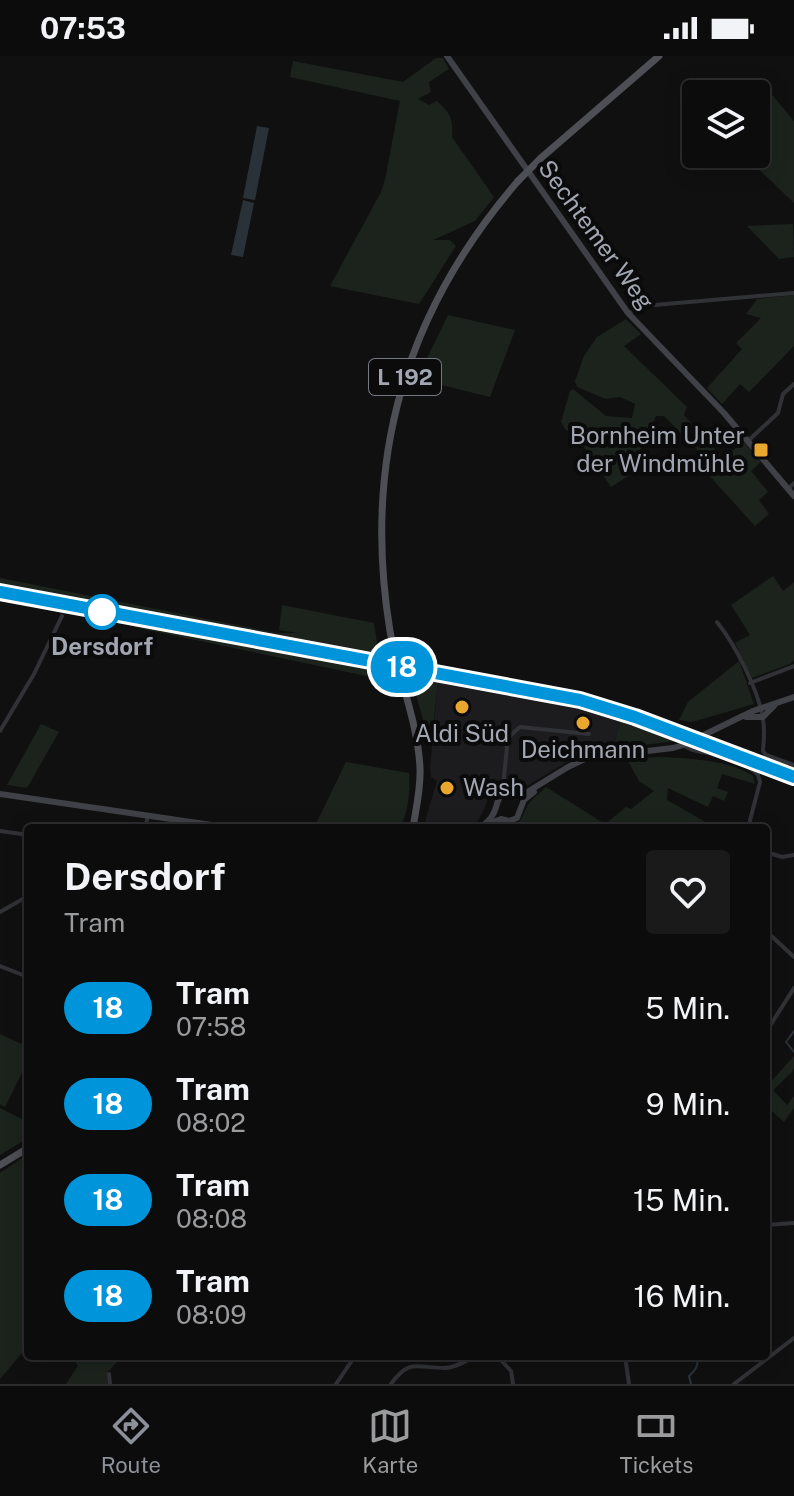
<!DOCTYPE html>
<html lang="de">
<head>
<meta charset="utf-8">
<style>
  body { margin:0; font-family:"Public Sans",sans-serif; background:#1a1a1b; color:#f1f3f6; height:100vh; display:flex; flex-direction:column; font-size:30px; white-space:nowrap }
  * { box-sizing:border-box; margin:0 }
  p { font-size:26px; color:#9a9b9d }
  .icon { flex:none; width:44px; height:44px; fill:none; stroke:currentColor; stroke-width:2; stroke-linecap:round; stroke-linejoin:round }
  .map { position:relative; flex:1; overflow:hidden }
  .details { position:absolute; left:24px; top:768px; width:746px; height:536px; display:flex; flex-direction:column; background:#0c0c0d; border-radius:8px; box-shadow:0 4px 20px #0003,0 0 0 2px #2c2c2e }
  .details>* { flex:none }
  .badge { padding:0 16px; border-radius:26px; font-size:28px; line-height:52px }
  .tools { position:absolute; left:682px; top:24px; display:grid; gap:16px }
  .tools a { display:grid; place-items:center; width:88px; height:88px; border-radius:8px; background:#0c0c0d; box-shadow:0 4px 20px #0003,0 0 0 2px #2c2c2e; font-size:40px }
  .map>.badge { position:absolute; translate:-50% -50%; box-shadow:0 0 0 4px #fff }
  .round { display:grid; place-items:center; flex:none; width:84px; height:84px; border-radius:8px; background:#1a1a1b }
  .headline { display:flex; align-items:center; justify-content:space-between; height:136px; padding:0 40px }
  h1 { font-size:38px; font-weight:700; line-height:60px }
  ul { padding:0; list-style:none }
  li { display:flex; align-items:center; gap:24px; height:96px; padding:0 40px }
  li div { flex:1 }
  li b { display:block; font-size:30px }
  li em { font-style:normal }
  li .badge { min-width:88px; font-weight:700; text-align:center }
  .status { display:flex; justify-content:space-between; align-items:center; height:56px; padding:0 40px; background:#0c0c0d; direction:ltr }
  .status svg { height:22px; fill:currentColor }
  .dock { display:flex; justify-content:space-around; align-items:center; height:112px; border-top:2px solid #2c2c2e; background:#0c0c0d; font-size:22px; color:#9a9b9d }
  .dock a { display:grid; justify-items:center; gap:4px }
  .dock .active { color:#8c9099 }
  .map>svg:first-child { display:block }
  .built { fill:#1c1c1e }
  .green { fill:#1c231d }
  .water { fill:#2a3239 }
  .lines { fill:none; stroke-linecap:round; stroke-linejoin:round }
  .stream { stroke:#2a3239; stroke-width:2 }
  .street { stroke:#313236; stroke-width:4 }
  .secondary { stroke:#3f4146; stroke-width:6 }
  .primary { stroke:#4d4f55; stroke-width:7 }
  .tram { stroke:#484a4f; stroke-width:2 }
  .primary-bridge { stroke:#4d4f55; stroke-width:7 }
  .line-casing { stroke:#fff; stroke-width:18 }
  .line { stroke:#0095da; stroke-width:12 }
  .poi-dot { fill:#eaa72e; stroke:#0b0b0c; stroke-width:3 }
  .stop-dot { fill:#fff; stroke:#0095da; stroke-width:4 }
  .labels { text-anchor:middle; stroke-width:8; stroke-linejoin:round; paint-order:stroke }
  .shield { fill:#0b0b0c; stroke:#747880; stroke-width:2 }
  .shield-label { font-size:22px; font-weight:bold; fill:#a1a6b1 }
  .street-label { font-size:24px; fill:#a1a6b1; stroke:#0b0b0c }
  .poi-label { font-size:24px; fill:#a1a6b1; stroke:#0b0b0c }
  .stop-label { font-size:24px; font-weight:bold; fill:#a1a6b1; stroke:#0b0b0c }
</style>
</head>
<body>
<div class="status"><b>07:53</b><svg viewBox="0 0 49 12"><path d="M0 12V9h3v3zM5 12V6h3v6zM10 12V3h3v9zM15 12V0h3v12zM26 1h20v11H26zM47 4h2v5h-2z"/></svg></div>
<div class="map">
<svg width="794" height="1328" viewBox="0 0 794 1328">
  <rect width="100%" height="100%" fill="#101011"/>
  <!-- built -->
  <path class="built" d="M438,625L482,635L532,641L594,654L621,663L613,693L589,696L572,703L520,734L514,733L509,728L494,727L483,756L477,766H473L464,772H423L437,725L431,721L430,712Z"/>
  <!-- green -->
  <path class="green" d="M436,2H443L449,13L429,26L431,36L418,43L429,49L437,45C451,58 453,62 452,81L494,141L475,165L433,184H450L456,190L419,248L330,230L381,136L385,124L400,45L290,21L293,5L403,26Z
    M768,34L794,65V147L743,98H756V45Z
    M793,168L794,201L779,203L747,170Z
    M794,239V290L749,336L740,328L722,348L707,332L742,293L736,287L761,262L746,258L757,243Z
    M448,259L515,274L490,341L417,323Z
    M626,263L641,278L624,290L687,351L684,359L723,402L744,386L761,406L751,415L768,436L759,444L769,458L755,470L705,415L712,409L664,360H656L628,420L611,431L576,379L566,374L561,366L570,335L573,333L606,360L632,362L635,348L620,341L606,343L577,331L575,325L584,300L597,281Z
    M773,520L783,535L794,526V604L790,608L752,622L735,587L750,579L731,549Z
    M0,522L277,577H298L279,574L282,549L374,567L377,587L383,588L384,602L211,572L0,532Z
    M132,563L385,609L390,625L134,571L135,566Z
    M739,605L754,648L692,666L679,664L688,646Z
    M411,621L438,625L431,692Z
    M621,663L677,683L668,686L613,693Z
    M41,668L59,676L27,732L7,729Z
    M659,701C687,702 730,704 753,720L755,728L722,718L717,732L728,736L724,745L713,740L708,751L668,732L667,744L704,765L700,772H493L500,767C524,775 520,759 530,746C534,741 541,736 546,731L605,768L626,751L631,753L654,735L639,725L627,703Z
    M346,706L409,717C410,736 409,754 400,772H314Z
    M0,978L28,991V1005L5,1051L0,1048Z
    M794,1000V1012L792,1016L773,1034L787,1049L794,1040V1052L784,1066L766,1050V1031Z
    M0,1052L28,1066V1082L0,1099Z
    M28,1098V1298L23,1296L0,1323V1117Z
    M71,1300H122L107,1317L108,1328H66L78,1310Z"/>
  <!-- water -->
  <path class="water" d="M257,70L269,72L255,144L243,142Z
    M243,144L254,147L243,201L231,199Z"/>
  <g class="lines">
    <!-- stream -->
    <path class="stream" d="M794,975L786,986L794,996
      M691,1328L689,1320C696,1314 698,1310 698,1300"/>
    <!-- street -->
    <path class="street" d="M628,257L643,250L794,237
      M748,385L778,357L783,338L794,328
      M788,433L794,427
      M717,566C736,590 758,633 763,663C765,674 764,684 763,695L766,699L794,709
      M750,627L794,610
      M0,675L34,618L62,560
      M495,686L504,685L520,671L589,678
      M683,689C691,695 698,695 708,697C724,701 747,707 758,719L760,726L748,772
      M502,741L507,691L504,685
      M145,772L148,760
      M0,775L28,779
      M766,796L782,801L794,799
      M0,856L28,840
      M766,875L794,901
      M0,910L28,921
      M766,976L794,932
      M766,1169L794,1167
      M497,1300L511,1315L513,1328
      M625,1300L629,1328
      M109,1318L110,1328
      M336,1328L355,1300
      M391,1328C410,1302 417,1312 444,1312C455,1312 466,1305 476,1300
      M734,1328L794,1282"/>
    <!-- secondary -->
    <path class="secondary" d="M447,0L628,257L724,357L794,440
      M746,661H763L774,650
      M0,738L232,772
      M483,770C486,766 490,764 492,760C500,749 493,735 515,741L524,738L568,711L587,702L673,692L683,689L753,655L794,641
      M484,770L501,763L509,765L517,762L524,744L534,736"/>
    <!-- primary -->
    <path class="primary" d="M541,102L659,0
      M413,772C416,752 421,732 420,712C418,667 398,620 390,575C362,404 405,256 518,125
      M0,1109L28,1092"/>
    <!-- tram -->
    <path class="tram" d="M0,536L580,644L635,661L794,721"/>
    <!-- primary-bridge -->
    <path class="primary-bridge" d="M518,125L541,102"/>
  </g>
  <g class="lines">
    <defs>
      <path id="line" d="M0,536L580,644L635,661L794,721"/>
    </defs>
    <!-- line casing -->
    <use href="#line" class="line-casing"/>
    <!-- line -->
    <use href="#line" class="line"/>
  </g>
  <!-- markers -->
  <g class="poi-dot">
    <rect x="753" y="386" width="16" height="16" rx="4"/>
    <circle cx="462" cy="651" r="8"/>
    <circle cx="583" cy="667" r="8"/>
    <circle cx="447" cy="732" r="8"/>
  </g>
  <circle class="stop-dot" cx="102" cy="556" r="16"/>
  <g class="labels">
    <!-- shield labels -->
    <rect class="shield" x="369" y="303" width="72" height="36" rx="6"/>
    <g class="shield-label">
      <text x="405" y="329">L 192</text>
    </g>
    <!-- street labels -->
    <g class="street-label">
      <text transform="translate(596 179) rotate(54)" y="8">Sechtemer Weg</text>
    </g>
    <!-- poi labels -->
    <g class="poi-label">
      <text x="745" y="388" text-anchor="end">Bornheim Unter<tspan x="745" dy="28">der Windmühle</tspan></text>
      <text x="462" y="686">Aldi Süd</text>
      <text x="583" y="702">Deichmann</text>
      <text x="463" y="740" text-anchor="start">Wash</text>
    </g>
    <!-- stop labels -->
    <g class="stop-label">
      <text x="102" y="599">Dersdorf</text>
    </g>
  </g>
</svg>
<div class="tools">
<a><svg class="icon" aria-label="layers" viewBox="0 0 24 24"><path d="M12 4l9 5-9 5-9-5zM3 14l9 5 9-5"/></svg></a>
</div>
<b class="badge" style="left:402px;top:611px;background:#0095da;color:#fff">18</b>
<section class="details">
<div class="headline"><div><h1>Dersdorf</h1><p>Tram</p></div><a class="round"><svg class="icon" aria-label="heart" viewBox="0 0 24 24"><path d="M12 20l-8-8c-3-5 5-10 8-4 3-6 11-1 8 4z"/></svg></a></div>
<ul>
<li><span class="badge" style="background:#0095da;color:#fff">18</span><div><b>Tram</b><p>07:58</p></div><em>5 Min.</em></li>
<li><span class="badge" style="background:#0095da;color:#fff">18</span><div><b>Tram</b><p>08:02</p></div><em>9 Min.</em></li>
<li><span class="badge" style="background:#0095da;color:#fff">18</span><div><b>Tram</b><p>08:08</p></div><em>15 Min.</em></li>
<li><span class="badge" style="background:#0095da;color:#fff">18</span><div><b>Tram</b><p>08:09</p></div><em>16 Min.</em></li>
</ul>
</section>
</div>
<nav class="dock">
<a class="active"><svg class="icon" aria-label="directions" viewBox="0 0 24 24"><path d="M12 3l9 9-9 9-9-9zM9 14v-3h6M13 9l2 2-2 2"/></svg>Route</a>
<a><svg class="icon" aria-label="map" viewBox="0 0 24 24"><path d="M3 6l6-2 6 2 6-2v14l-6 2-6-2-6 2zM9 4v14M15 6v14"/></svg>Karte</a>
<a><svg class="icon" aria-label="tickets" viewBox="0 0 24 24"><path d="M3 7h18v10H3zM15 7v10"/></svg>Tickets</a>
</nav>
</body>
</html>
